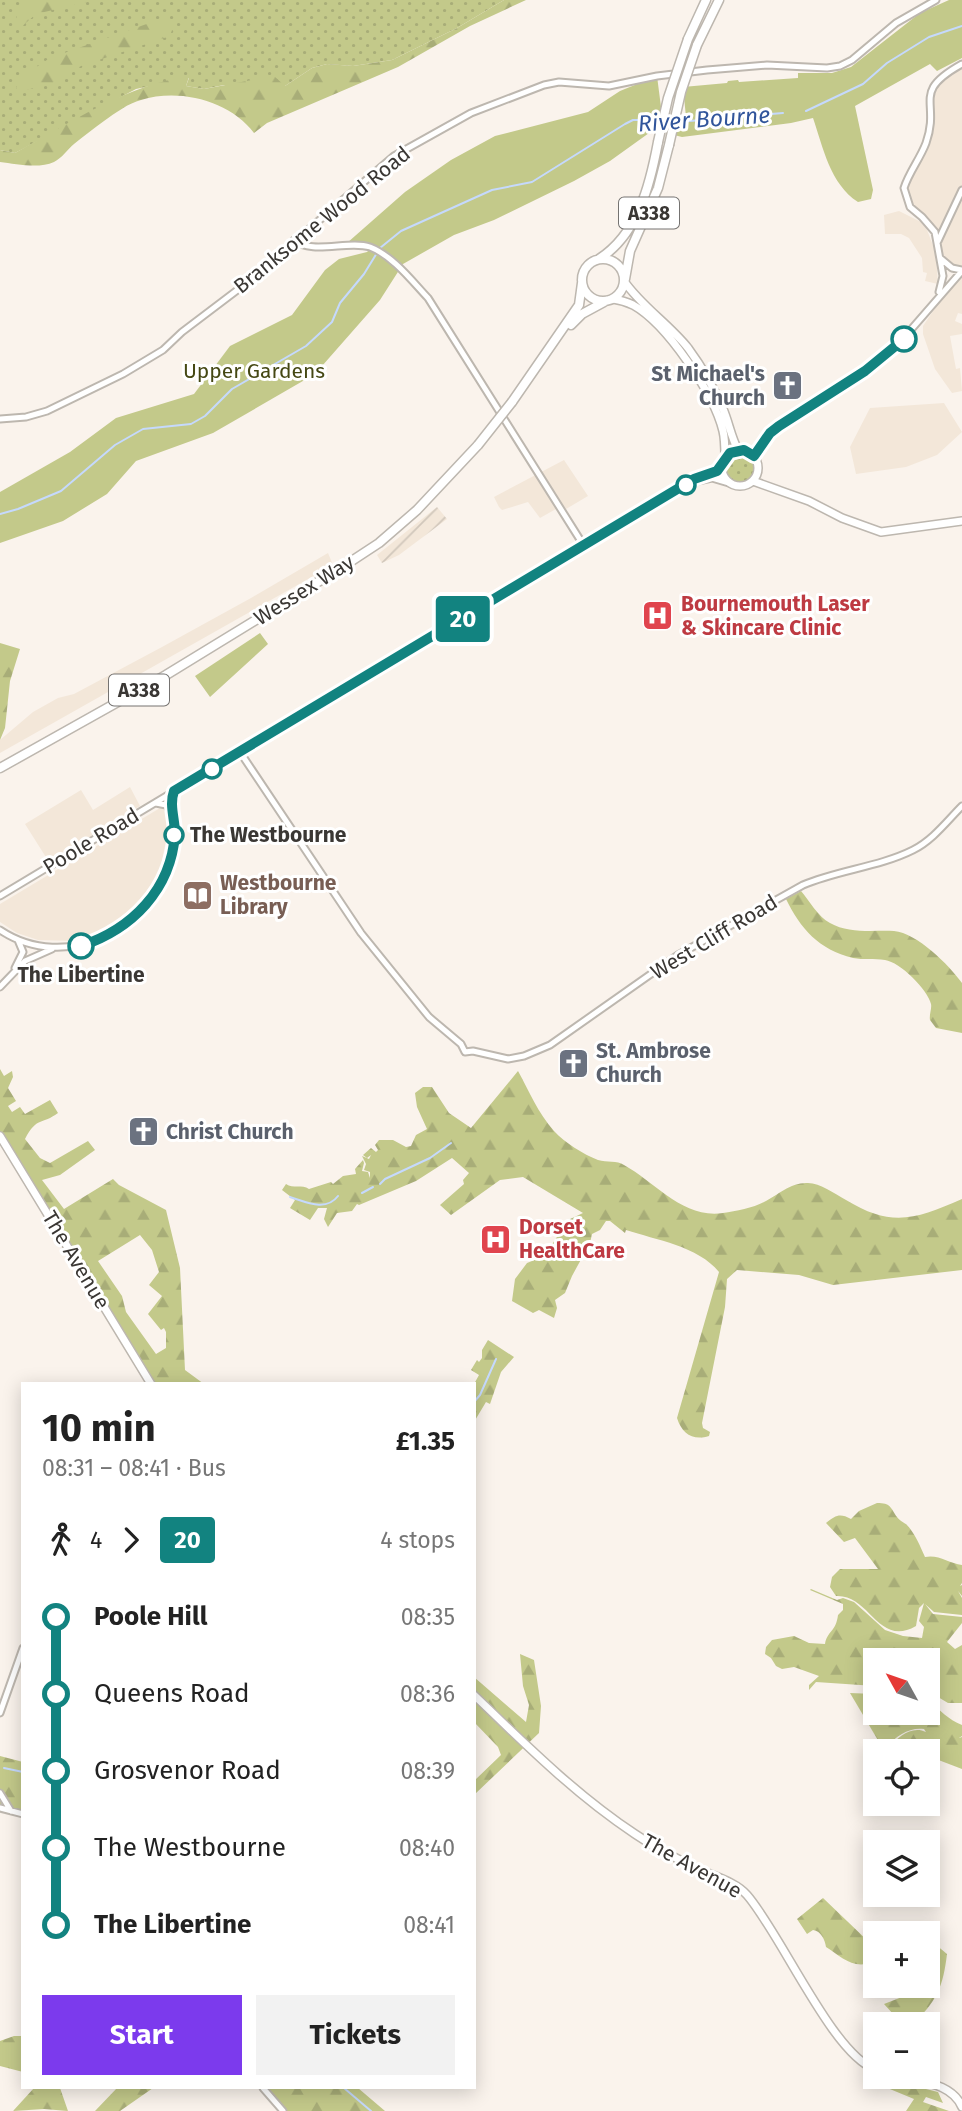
<!DOCTYPE html>
<html lang="en">
<head>
<meta charset="utf-8">
<style>
  body { margin:0; font-family:"Fira Sans",sans-serif; background:#f2f2f2; color:#222; height:100vh; display:flex; flex-direction:column; font-size:26px; white-space:nowrap }
  * { box-sizing:border-box; margin:0 }
  p { font-size:23px; color:#767676 }
  .icon { flex:none; width:38px; height:38px; fill:none; stroke:currentColor; stroke-width:2; stroke-linecap:round; stroke-linejoin:round }
  .map { position:relative; flex:1; overflow:hidden }
  .side { position:absolute; left:21px; top:1382px; width:455px; height:707px; display:flex; flex-direction:column; background:#fff; border-radius:0px; box-shadow:0 4px 18px #0003 }
  .side>* { flex:none }
  .badge { padding:0 14px; border-radius:5px; font-size:24px; line-height:46px }
  .needle { width:46px; rotate:310deg }
  .buttons { position:absolute; left:863px; top:1648px; display:grid; gap:14px }
  .buttons a { display:grid; place-items:center; width:77px; height:77px; border-radius:0px; background:#fff; box-shadow:0 4px 18px #0003; font-size:35px }
  .map>.badge { position:absolute; translate:-50% -50%; box-shadow:0 0 0 4px #fff }
  .legs { display:flex; align-items:center; gap:10px; height:77px; padding:0 21px; font-size:23px }
  .legs p { margin-inline-start:auto }
  .head { display:flex; align-items:center; justify-content:space-between; height:119px; padding:0 21px }
  h1 { font-size:38px; font-weight:700; line-height:52px }
  .button { display:flex; gap:14px; margin-top:auto; padding:14px 21px }
  .button a { flex:1; height:80px; border-radius:0px; background:#7c3aed; color:#fff; font-size:28px; font-weight:700; line-height:80px; text-align:center }
  .button a+a { background:#f2f2f2; color:#222 }
  ul { padding:0 21px; list-style:none }
  li { display:flex; align-items:center; gap:24px; height:77px; font-size:26px }
  li i { display:grid; place-items:center; width:10px; height:100%; margin:0 9px; background:currentColor }
  li i::after { content:''; width:18px; height:18px; margin:-9px; border:5px solid; border-radius:50%; background:#fff }
  li p { margin-inline-start:auto }
  li:first-child i { background:linear-gradient(#0000 50%,currentColor 0) }
  li:last-child i { background:linear-gradient(currentColor 50%,#0000 0) }
  .map>svg:first-child { display:block }
  .built { fill:#f3e7d9 }
  .industrial { fill:url(#industrial-furrows) }
  .grass { fill:url(#grass-dots) }
  .forest { fill:url(#forest-firs); fill-rule:evenodd }
  .green { fill:#c3c98a }
  .lines { fill:none; stroke-linecap:round; stroke-linejoin:round }
  .stream { stroke:#c5d9fd; stroke-width:2 }
  .minor-casing { stroke:#bdb7af; stroke-width:9 }
  .major-casing { stroke:#bdb7af; stroke-width:10 }
  .highway-casing { stroke:#bdb7af; stroke-width:11 }
  .minor { stroke:#fff; stroke-width:5 }
  .major { stroke:#fff; stroke-width:7 }
  .highway { stroke:#fff; stroke-width:8 }
  .highway-bridge-casing { stroke:#bdb7af; stroke-width:11; stroke-linecap:butt }
  .highway-bridge { stroke:#fff; stroke-width:8 }
  .line-1-casing { stroke:#fff; stroke-width:16 }
  .line-1 { stroke:#128380; stroke-width:10 }
  .stop-1-dot { fill:#fff; stroke:#128380; stroke-width:3.5 }
  .labels { text-anchor:middle; stroke-width:6; stroke-linejoin:round; paint-order:stroke }
  .shield { fill:#fff; stroke:#757371; stroke-width:2 }
  .shield-label { font-size:19px; font-weight:bold; fill:#3a3734 }
  .street-label { font-size:21px; fill:#3a3734; stroke:#fff }
  .park-label { font-size:21px; fill:#454814; stroke:#fff }
  .worship-label { font-size:21px; font-weight:bold; fill:#5b616d; stroke:#fff; text-anchor:start }
  .health-label { font-size:21px; font-weight:bold; fill:#be3a42; stroke:#fff; text-anchor:start }
  .stop-label { font-size:21px; font-weight:bold; fill:#3a3734; stroke:#fff; text-anchor:start }
  .education-label { font-size:21px; font-weight:bold; fill:#785e54; stroke:#fff; text-anchor:start }
  .water-label { font-size:23px; font-style:italic; fill:#31559b; stroke:#fff }
</style>
</head>
<body>
<div class="map">
<svg width="962" height="2111" viewBox="0 0 962 2111">
  <defs>
    <pattern id="industrial-furrows" width="10" height="10" patternUnits="userSpaceOnUse" patternTransform="scale(1.75)"><rect width="10" height="10" fill="#f3e7d9"/><path d="M-1 1l2-2M0 10L10 0M9 11l2-2" fill="none" stroke="#d1c7bb"/></pattern>
    <pattern id="grass-dots" width="8" height="8" patternUnits="userSpaceOnUse" patternTransform="scale(1.75)"><rect width="8" height="8" fill="#c3c98a"/><path d="M2 2h.1M6 6h.1" fill="none" stroke="#a8ad78" stroke-width="1.8" stroke-linecap="round"/></pattern>
    <pattern id="forest-firs" width="22" height="20" patternUnits="userSpaceOnUse" patternTransform="scale(1.75)"><rect width="22" height="20" fill="#c3c98a"/><path d="M5 1l3.5 6h-7zM16 11l3.5 6h-7z" fill="#a8ad78"/></pattern>
  </defs>
  <rect width="100%" height="100%" fill="#faf3ec"/>
  <!-- built -->
  <path class="built" d="M962,64V270L952,268L940,258L935,232L912,210L904,188L927,140L930,96L938,79Z
    M899,211L921,222L927,230L936,253L938,284L925,281L927,273L923,272L922,258L909,238L901,234H885L884,215Z
    M962,274V314L958,313L955,321L962,324V334L950,336L956,369L960,368L962,391L952,393L935,369L923,334V326L948,289Z
    M944,403L962,432L937,455L906,467L856,474L850,447L870,408Z
    M564,460L588,496L566,509L563,505L540,518L528,502L502,510L499,507L494,497Z
    M328,553L333,565L0,753V740L33,712L58,698L74,694L162,647L251,598Z
    M130,787L140,806L49,862L25,824L81,790L93,810Z
    M160,808L168,811L170,822L160,870L145,901L123,919L96,936L75,941L38,940L17,933L0,922V904Z"/>
  <!-- industrial -->
  <path class="industrial" d="M437,507L447,519L399,555L382,563L377,555Z"/>
  <!-- grass -->
  <path class="grass" d="M0,0H504L457,28L392,60L353,66L327,64L312,68L285,86L224,85L204,89L186,86L189,78L136,89L15,153L0,150Z
    M726 468a14 14 0 1 1 28 0a14 14 0 1 1-28 0Z"/>
  <!-- forest -->
  <path class="forest" d="M22,0H95L36,14L19,29L14,25Z
    M504,0H526L470,26L398,67L267,123L254,133C230,101 180,88 141,100C129,103 115,113 104,121C94,128 84,136 74,144C67,150 62,158 54,162C39,169 16,164 0,162V150L15,153C66,125 132,82 189,77L186,86L204,89L274,76L285,86L312,68L327,64L353,66L392,60L457,28Z
    M158,20L168,23L172,30L170,36L81,66L56,82L19,92L16,88L21,77L50,58Z
    M0,643L20,649L10,681L5,728L0,740Z
    M801,891C809,900 818,917 830,923C849,934 873,930 894,931C917,933 949,965 962,983V1033L936,1028L930,1020C929,1015 932,1008 931,1004C928,990 900,962 885,960C874,958 863,960 853,958C819,950 800,928 786,899Z
    M0,1069L4,1076L12,1071L13,1077L8,1088L16,1101L8,1106L12,1112L20,1107L25,1114L50,1100L58,1113C42,1125 37,1116 25,1139L40,1158L50,1163L88,1141L95,1150L60,1175L42,1180L64,1209L113,1179L119,1185L166,1210L180,1268L185,1370L204,1384H151L0,1136ZM140,1235L152,1250L159,1272L149,1285L162,1296L148,1314L161,1330L164,1328L166,1332V1348L156,1354L126,1312L122,1296L98,1261Z
    M518,1071C529,1091 538,1113 554,1131C565,1143 583,1154 598,1160C607,1163 617,1160 624,1165C655,1182 683,1219 723,1213C736,1211 753,1208 764,1202C778,1195 791,1182 808,1183C820,1183 835,1194 846,1200C892,1228 916,1219 962,1199V1270L833,1285L799,1275L737,1270L727,1279L725,1307L702,1423L703,1428L710,1432L709,1436C693,1441 682,1434 677,1418L719,1272C698,1246 656,1240 626,1230L625,1233L610,1221H606L600,1230L592,1234L590,1243L572,1276L565,1293L555,1300L557,1308L554,1318L539,1310L533,1313L512,1301L515,1279L527,1263L537,1259L544,1250L551,1246L568,1220L583,1213L523,1177L500,1180L451,1215L440,1205L464,1184L463,1180L469,1173L452,1158L416,1181L359,1205L357,1204L352,1211L337,1213L328,1227L324,1219L327,1208H318L310,1220L290,1208L295,1200L282,1190L286,1184C293,1189 302,1184 309,1189L331,1182L333,1184L343,1176L356,1174L355,1169L363,1160L364,1163L362,1171L368,1172L370,1178V1172L364,1170L366,1164L362,1156L369,1159L371,1155L367,1158L363,1155L371,1148L376,1152L378,1150L375,1145L379,1140H393L406,1147L411,1146L416,1135L427,1129L417,1107L415,1093L423,1087H432L449,1113L471,1128Z
    M488,1340L514,1357L501,1372L490,1404L486,1402L474,1422V1384L479,1375L471,1370L477,1360L479,1362L482,1358V1350Z
    M877,1503C891,1503 890,1507 897,1517C897,1518 905,1524 906,1524C915,1533 920,1546 925,1557C938,1554 949,1563 962,1565V1583L960,1586L962,1585V1596L958,1591L962,1598V1615L934,1612L925,1604L933,1614L962,1617V1623L947,1642L955,1649L962,1645V1703H948L928,1691V1661H875V1686L816,1682L809,1690V1685L819,1676L794,1667L782,1669L776,1666L771,1658L765,1654L766,1647L772,1640L794,1636L809,1643L825,1644C827,1631 836,1632 838,1615L843,1610V1604L810,1590L811,1589L837,1600L843,1598L854,1602L885,1630L903,1636L922,1638L924,1627L919,1621L924,1603L919,1608L916,1626C878,1648 870,1594 836,1596L830,1587L832,1577L840,1569H878L855,1538L844,1542L826,1523C836,1515 840,1513 851,1519L859,1511Z
    M520,1654L534,1660L541,1706L539,1733L474,1795V1781L501,1755L498,1747L474,1722V1677L526,1722L529,1705L523,1686Z
    M850,1693L875,1694V1713H928V1701C940,1709 948,1720 962,1725V1736L959,1738L962,1737V1769L928,1756V1752H910L889,1747C898,1737 912,1725 926,1732L924,1729C909,1727 897,1736 887,1746L879,1742Z
    M0,1756L23,1762V1814L0,1808Z
    M823,1898L871,1944L875,1939V1953L866,1964C850,1967 839,1955 826,1947C825,1940 821,1931 813,1930L807,1934L797,1919Z
    M929,1939L947,1954C943,1987 937,2001 912,2025H903L884,2004L902,1997L914,1986H928Z
    M14,2036H23V2072L0,2066V2041Z
    M874,2076L938,2092L943,2103L926,2097L923,2102L949,2111H906L914,2099L868,2080Z
    M34,2088H60L68,2111L44,2109L13,2111Z
    M117,2088H153L120,2111H95Z
    M263,2088H358L385,2111H283Z"/>
  <!-- green -->
  <path class="green" d="M949,0H962V58L937,71L930,64L855,106L873,190L871,199L858,202C830,184 823,147 813,118L791,123L682,137L674,135L679,117H686L683,87L727,83L728,81L738,80L739,82L798,78V73H832L851,67L920,13Z
    M657,76L661,107L656,128L610,161L574,181L494,220L454,235L403,264L380,300L315,374L213,433L136,461L107,494L63,521L0,543V492L70,452L116,418L194,394L230,346L292,315L325,270L339,259L367,252L371,248L366,242L347,243L405,192L451,160L495,136L588,112L620,91Z
    M260,633L268,644L210,697L195,676Z"/>
  <g class="lines">
    <!-- stream -->
    <path class="stream" d="M806,111L863,84L887,63L929,37L962,26
      M678,122L783,113
      M0,514L18,509L61,491L115,445L143,429L191,424L205,416L232,389L306,346L332,322L340,303L364,274L380,248L401,231L492,190L532,182L625,124L633,120H658
      M380,1184L385,1179L430,1158L451,1143
      M362,1193L373,1187
      M290,1197C306,1202 326,1212 338,1196
      M474,1402L480,1395L496,1359
      M4,1768L23,1772
      M344,2088L371,2111"/>
    <defs>
      <path id="minor" d="M294,240C311,255 349,240 370,247C393,256 412,281 428,298L584,546
        M938,241L962,190
        M940,258L952,268L962,270
        M939,292L943,276L935,232L922,217L910,207L904,188C909,172 920,159 926,143C941,101 910,93 962,64
        M0,419L26,417L47,411L123,374L163,350L182,332L244,285L394,156L471,113L544,85L559,82L609,86L657,76L707,70L767,65L827,68L840,66L852,60L896,23L936,0
        M754,456L770,433L779,426L838,390L895,348L962,271
        M693,482L712,478L729,483
        M240,752L361,933L429,1017L461,1044L465,1052L473,1051L508,1059L524,1056L550,1045L678,955L803,885C838,870 879,867 913,850C933,840 947,821 962,806
        M156,803L166,805L173,813
        M0,896L694,479L713,473L722,466
        M0,930C66,974 154,929 172,855C177,834 168,810 174,791
        M15,968L23,952L18,940
        M0,987L25,961L52,949
        M0,1713L23,1648
        M0,1793L11,1811
        M0,1808L23,1814
        M263,2088L283,2111"/>
      <path id="major" d="M624,281C641,306 669,324 688,348C702,367 714,388 723,409C729,423 731,437 738,450
        M613,299C620,300 627,302 633,305C667,324 714,394 723,431C725,439 725,449 725,458
        M722 468a18 18 0 1 1 36 0a18 18 0 1 1-36 0Z
        M753,481L809,501L842,518L881,532L962,521
        M0,1136L151,1384
        M474,1695C525,1744 576,1795 635,1834C654,1847 675,1858 696,1868C712,1876 735,1881 747,1895C781,1934 833,2055 875,2069
        M905,2077C925,2082 953,2085 962,2107"/>
      <path id="highway" d="M688,39L706,0
        M697,45L719,0
        M582 280a21 21 0 1 1 42 0a21 21 0 1 1-42 0Z
        M599,259C638,234 650,185 658,142
        M625,279L630,251L658,188L669,145
        M571,325L582,314L606,301
        M512,402L579,305L582,283
        M0,768L166,675L344,566L379,543L417,510L478,445"/>
    </defs>
    <!-- minor casing -->
    <use href="#minor" class="minor-casing"/>
    <!-- major casing -->
    <use href="#major" class="major-casing"/>
    <!-- highway casing -->
    <use href="#highway" class="highway-casing"/>
    <!-- minor -->
    <use href="#minor" class="minor"/>
    <!-- major -->
    <use href="#major" class="major"/>
    <!-- highway -->
    <use href="#highway" class="highway"/>
    <defs>
      <path id="highway-bridge" d="M658,142L668,98L688,39
        M669,145L681,92L697,45
        M478,445L512,402"/>
    </defs>
    <!-- highway-bridge casing -->
    <use href="#highway-bridge" class="highway-bridge-casing"/>
    <!-- highway-bridge -->
    <use href="#highway-bridge" class="highway-bridge"/>
  </g>
  <g class="lines">
    <defs>
      <path id="line-1" d="M81,946C132,929 171,890 175,834C175,819 169,805 174,791L694,479L717,471L730,453L744,450L754,456L770,433L779,426L865,371L904,339"/>
    </defs>
    <!-- line-1 casing -->
    <use href="#line-1" class="line-1-casing"/>
    <!-- line-1 -->
    <use href="#line-1" class="line-1"/>
  </g>
  <!-- icons -->
  <defs>
    <symbol id="church-square" viewBox="-11 -11 22 22"><rect x="-9" y="-9" width="18" height="18" rx="4" fill="#6b7280" stroke="#fff"/><path d="M-1.2-6h2.4v3.5h3.3v2.4h-3.3V6h-2.4V-.1h-3.3v-2.4h3.3Z" fill="#fff"/></symbol>
    <symbol id="hospital-square" viewBox="-11 -11 22 22"><rect x="-9" y="-9" width="18" height="18" rx="4" fill="#e0444e" stroke="#fff"/><path d="M-5-5h3v3.5h4V-5h3V5h-3V1.5h-4V5h-3Z" fill="#fff"/></symbol>
    <symbol id="library-square" viewBox="-11 -11 22 22"><rect x="-9" y="-9" width="18" height="18" rx="4" fill="#8d6e63" stroke="#fff"/><path d="M-6-4Q-3-5.5-.7-3.5V5Q-3 3-6 4ZM6-4Q3-5.5 .7-3.5V5Q3 3 6 4Z" fill="#fff"/></symbol>
  </defs>
  <g fill-rule="evenodd">
    <use href="#church-square" x="770" y="368" width="35" height="35"/>
    <use href="#hospital-square" x="640" y="598" width="35" height="35"/>
    <use href="#library-square" x="180" y="878" width="35" height="35"/>
    <use href="#church-square" x="556" y="1046" width="35" height="35"/>
    <use href="#church-square" x="126" y="1114" width="35" height="35"/>
    <use href="#hospital-square" x="478" y="1222" width="35" height="35"/>
  </g>
  <!-- markers -->
  <g class="stop-1-dot">
    <circle cx="904" cy="339" r="12"/>
    <circle cx="686" cy="485" r="9"/>
    <circle cx="212" cy="769" r="9"/>
    <circle cx="174" cy="835" r="9"/>
    <circle cx="81" cy="946" r="12"/>
  </g>
  <g class="labels">
    <!-- shield labels -->
    <g class="shield">
      <rect x="619" y="197.5" width="60" height="31" rx="5"/>
      <rect x="109" y="674.5" width="60" height="31" rx="5"/>
    </g>
    <g class="shield-label">
      <text x="649" y="220">A338</text>
      <text x="139" y="697">A338</text>
    </g>
    <!-- street labels -->
    <g class="street-label">
      <text transform="translate(322 220) rotate(-39)" y="7">Branksome Wood Road</text>
      <text transform="translate(304 590) rotate(-32)" y="7">Wessex Way</text>
      <text transform="translate(91 841) rotate(-31)" y="7">Poole Road</text>
      <text transform="translate(714 937) rotate(-31)" y="7">West Cliff Road</text>
      <text transform="translate(76 1260) rotate(59)" y="7">The Avenue</text>
      <text transform="translate(692 1866) rotate(29)" y="7">The Avenue</text>
    </g>
    <!-- park labels -->
    <g class="park-label">
      <text x="254" y="378">Upper Gardens</text>
    </g>
    <!-- worship labels -->
    <g class="worship-label">
      <text x="765" y="381" text-anchor="end">St Michael's<tspan x="765" dy="24">Church</tspan></text>
      <text x="596" y="1058">St. Ambrose<tspan x="596" dy="24">Church</tspan></text>
      <text x="166" y="1139">Christ Church</text>
    </g>
    <!-- health labels -->
    <g class="health-label">
      <text x="681" y="611">Bournemouth Laser<tspan x="681" dy="24">&amp; Skincare Clinic</tspan></text>
      <text x="519" y="1234">Dorset<tspan x="519" dy="24">HealthCare</tspan></text>
    </g>
    <!-- stop labels -->
    <g class="stop-label">
      <text x="190" y="842">The Westbourne</text>
      <text x="81" y="982" text-anchor="middle">The Libertine</text>
    </g>
    <!-- education labels -->
    <g class="education-label">
      <text x="220" y="890">Westbourne<tspan x="220" dy="24">Library</tspan></text>
    </g>
    <!-- water labels -->
    <g class="water-label">
      <text transform="translate(704 119) rotate(-4)" y="8">River Bourne</text>
    </g>
  </g>
</svg>
<div class="buttons">
<a><svg class="needle" viewBox="-14 -14 28 28"><path d="M0-13l5 13h-10z" fill="#e53935"/><path d="M0 13l5-13h-10z" fill="#767676"/></svg></a>
<a><svg class="icon" aria-label="locate" viewBox="0 0 24 24"><circle cx="12" cy="12" r="6"/><path d="M12 2v4M12 18v4M2 12h4M18 12h4"/></svg></a>
<a><svg class="icon" aria-label="layers" viewBox="0 0 24 24"><path d="M12 4l9 5-9 5-9-5zM3 14l9 5 9-5"/></svg></a>
<a>+</a>
<a>−</a>
</div>
<b class="badge" style="left:463px;top:619px;background:#128380;color:#fff">20</b>
<section class="side">
<div class="head"><div><h1>10 min</h1><p>08:31 – 08:41 · Bus</p></div><b>£1.35</b></div>
<div class="legs"><svg class="icon" aria-label="walk" viewBox="0 0 24 24"><circle cx="13" cy="4" r="2"/><path d="M13 8l-2 6 4 7M11 14l-3 7M7 12l3-4h3l4 4"/></svg>4<svg class="icon" aria-label="forward" viewBox="0 0 24 24"><path d="M9 5l7 7-7 7"/></svg><b class="badge" style="background:#128380;color:#fff">20</b><p>4 stops</p></div>
<ul>
<li><i style="color:#128380"></i><b>Poole Hill</b><p>08:35</p></li>
<li><i style="color:#128380"></i><span>Queens Road</span><p>08:36</p></li>
<li><i style="color:#128380"></i><span>Grosvenor Road</span><p>08:39</p></li>
<li><i style="color:#128380"></i><span>The Westbourne</span><p>08:40</p></li>
<li><i style="color:#128380"></i><b>The Libertine</b><p>08:41</p></li>
</ul>
<div class="button"><a>Start</a><a>Tickets</a></div>
</section>
</div>
</body>
</html>
